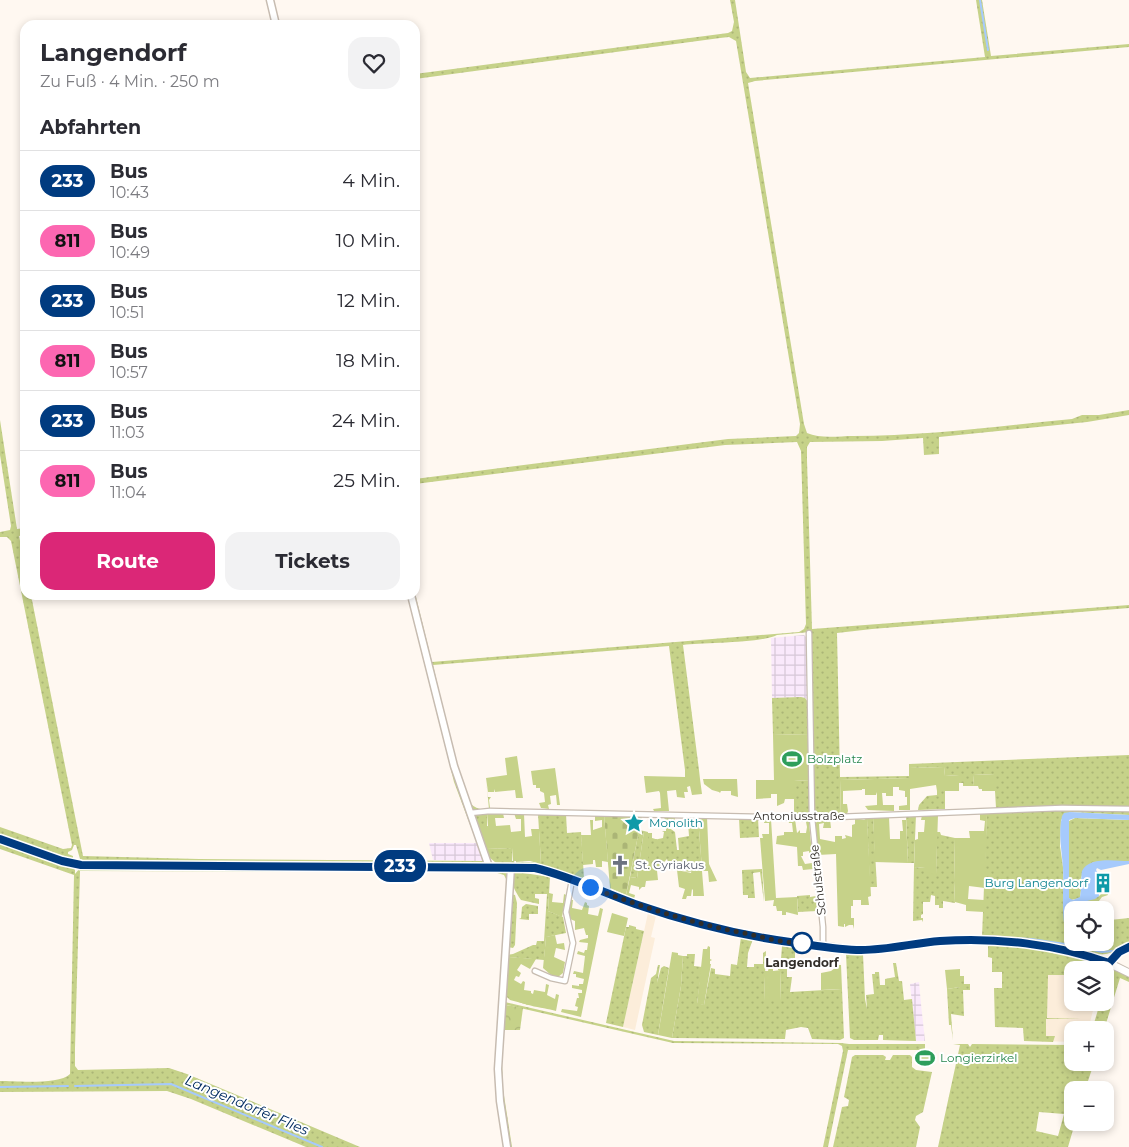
<!DOCTYPE html>
<html lang="de">
<head>
<meta charset="utf-8">
<style>
  body { margin:0; font-family:Montserrat,sans-serif; background:#f2f2f3; color:#2b2b33; height:100vh; display:flex; flex-direction:column; font-size:19px; white-space:nowrap }
  * { box-sizing:border-box; margin:0 }
  p { font-size:16px; color:#7c7c81 }
  .icon { flex:none; width:28px; height:28px; fill:none; stroke:currentColor; stroke-width:2; stroke-linecap:round; stroke-linejoin:round }
  .map { position:relative; flex:1; overflow:hidden }
  .side { position:absolute; left:20px; top:20px; width:400px; height:580px; display:flex; flex-direction:column; background:#fff; border-radius:15px; box-shadow:0 2px 8px #0003 }
  .side>* { flex:none }
  .badge { padding:0 10px; border-radius:16px; font-size:18px; line-height:32px }
  .controls { position:absolute; left:1064px; top:901px; display:grid; gap:10px }
  .controls a { display:grid; place-items:center; width:50px; height:50px; border-radius:10px; background:#fff; box-shadow:0 2px 8px #0003; font-size:25px }
  .you { position:absolute; width:25px; height:25px; margin:-12px; border:4px solid #fff; border-radius:50%; background:#1a73e8; box-shadow:0 0 0 8px #1a73e833 }
  .map>.badge { position:absolute; translate:-50% -50%; box-shadow:0 0 0 2px #fff }
  h2 { padding:0 20px; font-size:19px; line-height:45px }
  .round { display:grid; place-items:center; flex:none; width:52px; height:52px; border-radius:15px; background:#f2f2f3 }
  .overview { display:flex; align-items:center; justify-content:space-between; height:85px; padding:0 20px }
  h1 { font-size:24px; font-weight:700; line-height:38px }
  .button { display:flex; gap:10px; margin-top:auto; padding:10px 20px }
  .button a { flex:1; height:58px; border-radius:15px; background:#db2777; color:#fff; font-size:20px; font-weight:700; line-height:58px; text-align:center }
  .button a+a { background:#f2f2f3; color:#2b2b33 }
  ul { padding:0; list-style:none }
  li { display:flex; align-items:center; gap:15px; height:60px; padding:0 20px; border-top:1px solid #e1e1e2 }
  li div { flex:1 }
  li b { display:block; font-size:19px }
  li em { font-style:normal }
  li .badge { min-width:55px; font-weight:700; text-align:center }
  .map>svg:first-child { display:block }
  .commercial { fill:#fcedda }
  .industrial { fill:url(#industrial-grid) }
  .grass { fill:url(#grass-dots); fill-rule:evenodd }
  .forest { fill:url(#forest-crowns) }
  .cemetery { fill:url(#cemetery-stones) }
  .green { fill:#c6d289 }
  .water { fill:#a6cafc }
  .lines { fill:none; stroke-linecap:round; stroke-linejoin:round }
  .stream { stroke:#a6cafc; stroke-width:2 }
  .street-casing { stroke:#c7bcb1; stroke-width:7 }
  .secondary-casing { stroke:#c7bcb1; stroke-width:9 }
  .primary-casing { stroke:#c7bcb1; stroke-width:9 }
  .street { stroke:#fff; stroke-width:4.5 }
  .secondary { stroke:#fff; stroke-width:6 }
  .primary { stroke:#fff; stroke-width:7 }
  .line-casing { stroke:#fff; stroke-width:11 }
  .line { stroke:#003b80; stroke-width:8 }
  .walk { stroke:#322e29; stroke-width:5; stroke-dasharray:0 9 }
  .stop-dot { fill:#fff; stroke:#003b80; stroke-width:2.5 }
  .labels { text-anchor:middle; stroke-width:4; stroke-linejoin:round; paint-order:stroke }
  .leisure-label { font-size:12px; fill:#27864d; stroke:#fff; text-anchor:start }
  .street-label { font-size:12px; fill:#322e29; stroke:#fff }
  .culture-label { font-size:12px; fill:#0d838f; stroke:#fff; text-anchor:start }
  .worship-label { font-size:12px; fill:#5b616d; stroke:#fff; text-anchor:start }
  .stop-label { font-size:12px; font-weight:bold; fill:#322e29; stroke:#fff }
  .water-label { font-size:14px; font-style:italic; fill:#012b60; stroke:#fff }
</style>
</head>
<body>
<div class="map">
<svg width="1129" height="1147" viewBox="0 0 1129 1147">
  <defs>
    <pattern id="industrial-grid" width="8" height="8" patternUnits="userSpaceOnUse" patternTransform="scale(1.25)"><rect width="8" height="8" fill="#fae9fb"/><path d="M0 4h8M4 0v8" fill="none" stroke="#d7c8d7"/></pattern>
    <pattern id="grass-dots" width="8" height="8" patternUnits="userSpaceOnUse" patternTransform="scale(1.25)"><rect width="8" height="8" fill="#c6d289"/><path d="M2 2h.1M6 6h.1" fill="none" stroke="#abb576" stroke-width="1.8" stroke-linecap="round"/></pattern>
    <pattern id="forest-crowns" width="20" height="18" patternUnits="userSpaceOnUse" patternTransform="scale(1.25)"><rect width="20" height="18" fill="#c6d289"/><path d="M2 6a3 3 0 1 1 6 0M12 15a3 3 0 1 1 6 0" fill="none" stroke="#abb576"/></pattern>
    <pattern id="cemetery-stones" width="16" height="16" patternUnits="userSpaceOnUse" patternTransform="scale(1.25)"><rect width="16" height="16" fill="#c6d289"/><path d="M2 7V4a2 2 0 0 1 4 0v3zM10 15v-3a2 2 0 0 1 4 0v3z" fill="#abb576"/></pattern>
  </defs>
  <rect width="100%" height="100%" fill="#fff8f1"/>
  <!-- commercial -->
  <path class="commercial" d="M648,913L656,916L651,937L655,938L635,1030L623,1027Z
    M1043,952L1104,970H1072V1002L1095,1003L1088,1030H1072V1042L1042,1041Z"/>
  <!-- industrial -->
  <path class="industrial" d="M804,635L806,637L808,702L807,699L801,697L772,698L771,638Z
    M429,843H477L483,861L433,860Z
    M919,982L921,1004L925,1041H916L910,984Z"/>
  <!-- grass -->
  <path class="grass" d="M730,0H735L746,72L750,78L985,57L976,0H982L991,56L1129,44V47L755,81L748,83L804,424L807,433C820,439 839,436 853,436C926,436 999,426 1072,419L1082,415H1099L1129,410V415L1087,422L939,437V454L924,455L923,438L882,441L810,442L807,447V460L812,629L1129,605V608L872,629L837,633L840,777L909,776V778L840,780L841,815L818,816L814,811L810,632L777,635C763,643 702,643 683,645L699,770H685L669,646L433,665L457,768L470,803C476,809 481,810 489,809L486,778L488,797H491L489,800L490,808L489,809L474,810L472,809L455,766L413,595H415V593L432,662L799,632L804,629L806,624L801,451L797,442L725,445L415,484V479L728,439L796,436L799,433L800,424L736,41L729,37L720,38L415,79V74L728,33L732,31L734,22Z
    M0,420L17,529L25,528V535L19,536L25,566V595H31L83,856L199,859L483,861L479,849L482,850L484,860L482,863L86,861L80,859L76,845H74L72,850L68,852V854L73,856V858L68,860L0,836V827L63,849L71,848L72,845L11,541L7,537H0V532L10,530L11,526L0,455Z
    M407,595H410L448,752L479,844L478,846L454,782Z
    M801,697L805,698L808,702L809,734L773,735L772,698Z
    M1129,755V808L1074,806L996,808L994,774L973,775L974,786H963V783H959V775L945,776L944,767L909,768V764Z
    M810,780V812L809,814H794V781Z
    M945,790V809L918,810L919,805L927,796L937,795V791Z
    M1062,809L1129,810V815L1070,812L1061,820L1060,846L1063,867L1064,916L1070,929L1069,907L1071,905L1099,896L1102,893L1107,892L1108,895L1102,897L1092,910H1072V936L1062,946L1035,940L982,937L987,812Z
    M487,813V849L512,848V861H514L515,864L496,863L489,857L474,817L476,814L490,813Z
    M538,814H566L567,833L581,832L584,878L583,881C561,872 541,864 516,864V861L541,863Z
    M916,815L914,863H908L906,816Z
    M663,816L675,817V824L667,820L668,827L675,832L677,850H679L678,838L689,836L688,823L690,817H698L702,869C687,875 685,869 671,870L667,859L662,864L664,868L657,870L648,864V833H652V838C659,840 657,839 663,838L664,832L662,831H666V821Z
    M873,817L877,887H870L867,819L857,820L855,818Z
    M739,818H758L759,837L740,838Z
    M1075,818L1129,820V861L1093,862L1082,875L1078,887L1081,890L1080,898L1071,900L1069,898L1068,825L1069,821Z
    M639,830L644,831L637,878L630,877Z
    M937,832H940L941,835L955,838L954,881L955,903L943,901V908H939V905H935V896L931,895L930,902H923V914L921,915V918H923V922L922,920L913,921L914,867L925,868L936,874Z
    M0,843L73,867L75,870V874L80,868H82L505,871L508,875L496,1062L506,1147H504L495,1077L507,881L504,875L494,872L80,871L75,1048V1066L78,1070L169,1068L187,1074L360,1147H306L191,1099L167,1091L0,1092V1081C16,1081 59,1085 70,1074L74,875L0,849Z
    M762,869L764,902L760,872L753,873L755,898H748V895H743L742,870Z
    M515,871H523L524,873L550,877L548,911L563,917L566,933L546,937L544,960L509,957L506,992L529,1005L510,1000L505,995L506,955L513,954L533,945H536L537,941H544L547,894H535V898L539,899V904L521,900C515,891 509,882 515,871Z
    M511,894L515,895L517,903L515,945L513,948L508,947Z
    M810,895V897L816,896L817,911L798,912L797,896Z
    M526,904L538,906V914H529V920L519,919L521,918L522,907Z
    M1129,918V945C1115,952 1105,957 1089,953C1083,951 1079,950 1074,946V943L1112,941L1110,920Z
    M629,925L636,927V929L644,931L623,1027L606,1023L626,927H629Z
    M741,937L753,939L748,953L747,967H754V964H763V953L766,951L764,1001H780L781,971L778,970L779,959H781L782,946H792L795,948V961H787V977H792L790,992L842,989L844,1038L840,1040L812,1039L808,1028L801,1027L786,1030L785,1039L672,1038L681,986L683,956H687V954H695L694,966L702,967L697,1003L704,1005L711,968L715,969V974L730,976L731,964L737,965Z
    M988,944C1025,946 1065,950 1099,964L1104,970H1072V975H1048L1047,1018L1081,1019H1046V1036H1055L1053,1042L1024,1041L1023,1028L995,1027L994,988H1002V972H992V958L988,957Z
    M846,954H863L865,999L867,1009L866,995L874,994L872,974H875V972H879L880,985H885V979L895,977L893,963H896L899,981H902L904,1000L912,999L916,1041L883,1040V1035H879L878,1040H854L850,1038Z
    M658,965H660L657,983L661,968L664,966L669,968L658,1035L644,1032L642,1025L651,978L656,974Z
    M1113,970L1129,976V982L1120,978L1104,1030H1092L1100,1003L1105,1002C1105,991 1103,977 1113,970Z
    M960,976H964V984H970V990H963L964,1016L951,1014L953,1041L951,1025H949L947,989L960,987Z
    M505,1002L674,1041L841,1043L849,1044H925V1050H848L828,1147H823L843,1051L842,1046L838,1044L673,1043L507,1005L505,1006L502,1063L503,1089L512,1147H509L499,1080L502,1006Z
    M953,1044H968L970,1047L972,1044L1072,1045V1062L1094,1063L1085,1090H1072V1122L1075,1123L1068,1147H938L960,1045ZM1039,1112L1064,1114L1058,1136L1036,1131Z
    M855,1055H883L886,1057L885,1060H890L893,1055H910L912,1057V1067L916,1070L932,1072L923,1112L916,1116L915,1120L920,1127L916,1147H833L842,1107L848,1106L849,1100L844,1097L852,1057Z"/>
  <!-- forest -->
  <path class="forest" d="M506,1005L523,1008L520,1030H504Z"/>
  <!-- cemetery -->
  <path class="cemetery" d="M604,815L642,816L626,895L610,888Z"/>
  <!-- green -->
  <path class="green" d="M809,734L810,780L794,781V799H785L784,803L777,806V794H771V798L756,799V780H774L773,735Z
    M517,756L523,798H516L515,790L495,792V789L494,792H488L486,778L507,775L505,758Z
    M944,767L945,776L959,775V791H937L936,785L910,789V810H899V806L907,805V797H905V791L899,790V787H893V796H886V793H882L883,805H894V811L868,810L865,806L877,805V792L876,795H865V789H862V790L843,791V804H847L848,811L847,814H841L840,780L909,778V768Z
    M555,768L560,805H557L556,795L550,796L551,804L548,805L549,809L541,808L539,803L545,802L544,793L540,791V788H536V785H533L531,771Z
    M685,770H699L700,779H737L738,797L731,795V791H721L720,793L719,792L712,790L704,784L703,779H700L702,794L692,795L690,786L687,787L688,792H684L685,798L677,797L676,790L667,791L669,811H654L653,809L661,808L660,793L659,791L646,793L644,776L685,777Z
    M995,774V791H982V789H979L978,786H974L973,775Z
    M487,813H503L504,818H495L496,826L510,825L511,832L521,831V819H516L514,813L524,814L525,837L532,836L531,829H539L541,864L530,861H513L512,848L487,849L479,827L488,826Z
    M980,814H987L985,888L969,886L968,899L984,900V912L966,911V905L955,902L954,881L955,838H970L969,831H984L985,821L980,820Z
    M595,815H604L608,862L602,861V867H596L595,860H593V864L583,865L581,835H591L590,820H593V830L602,827V820L595,821Z
    M922,815H938L936,875L925,872V868L914,867L915,840L918,839V832H924L925,820H921Z
    M698,817H707L709,864L717,881L709,882L708,871H702L704,896H693V890L692,889L691,896H687L686,899H682L685,889L679,887L677,870L691,873L692,869H702Z
    M873,817H889L890,839H900V831H903L902,820H906L908,863L875,862Z
    M765,818L771,819L776,898L797,897L798,915L786,912V915H782V911H777L776,906H773L774,900L765,901L760,838H763L762,834H769V823H764Z
    M867,818L871,896L868,897L869,905H861V900H853V906H851V918H854V929L853,925H849L845,927V924H844V927L838,926L836,854L818,855L815,824L819,819H830L831,828H823L824,823L819,824L820,839L835,842V836H842V839L846,838L845,835L852,837V825L855,824V819L864,820Z
    M788,819H795L797,833L800,830V833H806L807,827L806,822H803L802,819H806L809,822L812,854L809,855V851L803,852V856H801L805,864L812,863L813,869L803,870L802,866H798L797,847L776,844L777,836L784,835V832H793L792,823H789Z
    M644,831L648,832V864L656,861L658,880L646,881L645,887H642L639,890V887L631,885L629,893L635,895L634,899L626,895L630,877L637,878Z
    M549,893L553,894L552,902L563,903L564,894L566,895L562,917L548,911Z
    M571,900H573L572,908L582,910L585,902L587,903V905L589,906L588,914L598,916L600,908L603,909L581,1017L561,1012L562,1009L577,1011L578,1007L575,1006L577,998H579L578,993H582V990L572,988V985L579,986V984H583L584,979L576,977V974H573L574,971L583,973L585,956L577,954L578,951L584,953L585,950H587L588,943L579,942L580,940L588,938V935H586L584,928L575,930V921L570,919L568,912Z
    M612,913L628,918L624,936L607,932Z
    M555,935L557,944L564,943L565,950L556,948L554,957L565,962L563,973L558,977L552,976L543,968L546,937Z
    M708,946L710,947V959L712,960L710,961V964H711L704,1005L697,1004L703,949H707Z
    M672,952L678,953V955L683,956L681,986L672,1038L658,1035Z
    M509,957L536,959L530,969L521,964L517,970L521,973L519,977L516,976L514,980L521,984L523,981L525,982L524,990L531,991V993L533,994L534,990L545,992L546,984L549,985L547,995L555,999L556,994L559,995L556,1011C541,1007 515,1006 506,992Z
    M839,965H841L842,989L821,990V973L831,971Z
    M769,967H773V971L781,970L780,1001H764L765,971H768Z
    M960,969V987L947,989L945,970Z
    M918 1057a7 7 0 1 1 14 0a7 7 0 1 1-14 0Z"/>
  <!-- water -->
  <path class="water" d="M1070,812L1129,815V820L1075,818L1069,820V898L1073,900L1080,897L1081,890L1077,884L1081,879C1082,876 1081,874 1082,871C1089,856 1116,861 1129,861V864L1101,870L1097,868L1096,870L1098,873L1099,896L1095,899L1071,905L1069,908L1070,929L1066,931C1061,918 1064,884 1063,868C1062,851 1058,834 1062,816L1064,813Z"/>
  <g class="lines">
    <!-- stream -->
    <path class="stream" d="M980,0L988,50
      M1010,938L1031,939L1065,944
      M1075,946L1102,952L1112,951
      M75,1086L171,1084L322,1147
      M0,1087L68,1086"/>
    <defs>
      <path id="street" d="M809,633L812,818L823,927V946
        M470,813L490,811L812,818L1062,808L1129,809
        M535,971L551,978L565,981L573,943L566,912L572,880"/>
      <path id="secondary" d="M270,0L276,25
        M411,595L454,766L489,867
        M1109,963L1119,952L1129,947
        M507,1147L500,1101L498,1069L511,867"/>
      <path id="primary" d="M0,839L62,861L81,865L535,868C574,877 612,896 649,909C693,924 740,934 786,941C798,943 811,944 823,946C836,947 848,950 861,950C888,950 914,943 940,941C1000,936 1075,944 1129,973"/>
    </defs>
    <!-- street casing -->
    <use href="#street" class="street-casing"/>
    <!-- secondary casing -->
    <use href="#secondary" class="secondary-casing"/>
    <!-- primary casing -->
    <use href="#primary" class="primary-casing"/>
    <!-- street -->
    <use href="#street" class="street"/>
    <!-- secondary -->
    <use href="#secondary" class="secondary"/>
    <!-- primary -->
    <use href="#primary" class="primary"/>
  </g>
  <g class="lines">
    <defs>
      <path id="line" d="M0,839L62,861L81,865L535,868C569,876 602,892 635,904C687,922 742,936 797,943C818,946 840,950 861,950C888,950 914,943 940,941C996,937 1056,944 1109,963L1119,952L1129,947"/>
    </defs>
    <!-- line casing -->
    <use href="#line" class="line-casing"/>
    <!-- line -->
    <use href="#line" class="line"/>
    <!-- walk -->
    <path class="walk" d="M590,887C642,907 694,924 749,934C766,938 784,943 802,943"/>
  </g>
  <!-- icons -->
  <defs>
    <symbol id="stadium-bare" viewBox="-9 -9 18 18"><path d="M0-5a6.5 5 0 1 0 0 10a6.5 5 0 1 0 0-10ZM-3.5-1.8h7v3.6h-7Z" fill="#2e9e5b" stroke="#fff" stroke-width="2.5" paint-order="stroke"/></symbol>
    <symbol id="sight-bare" viewBox="-9 -9 18 18"><path d="M0-6L1.8-2.2L6-1.7L2.9 1.2L3.7 5.4L0 3.3L-3.7 5.4L-2.9 1.2L-6-1.7L-1.8-2.2Z" fill="#0f9aa8" stroke="#fff" stroke-width="2.5" paint-order="stroke"/></symbol>
    <symbol id="church-bare" viewBox="-9 -9 18 18"><path d="M-1.2-6h2.4v3.5h3.3v2.4h-3.3V6h-2.4V-.1h-3.3v-2.4h3.3Z" fill="#6b7280" stroke="#fff" stroke-width="2.5" paint-order="stroke"/></symbol>
    <symbol id="building-bare" viewBox="-9 -9 18 18"><path d="M-4-6H4V6H1V3H-1V6H-4ZM-2.5-4.3h1.7v1.8h-1.7ZM.8-4.3h1.7v1.8H.8ZM-2.5-1h1.7V.8h-1.7ZM.8-1h1.7V.8H.8Z" fill="#0f9aa8" stroke="#fff" stroke-width="2.5" paint-order="stroke"/></symbol>
  </defs>
  <g fill-rule="evenodd">
    <use href="#stadium-bare" x="778" y="745" width="28" height="28"/>
    <use href="#sight-bare" x="620" y="809" width="28" height="28"/>
    <use href="#church-bare" x="606" y="851" width="28" height="28"/>
    <use href="#building-bare" x="1089" y="869" width="28" height="28"/>
    <use href="#stadium-bare" x="911" y="1044" width="28" height="28"/>
  </g>
  <!-- markers -->
  <circle class="stop-dot" cx="802" cy="943" r="10"/>
  <g class="labels">
    <!-- leisure labels -->
    <g class="leisure-label">
      <text x="807" y="763">Bolzplatz</text>
      <text x="940" y="1062">Longierzirkel</text>
    </g>
    <!-- street labels -->
    <g class="street-label">
      <text x="799" y="820">Antoniusstraße</text>
      <text transform="translate(818 880) rotate(-96)" y="4">Schulstraße</text>
    </g>
    <!-- culture labels -->
    <g class="culture-label">
      <text x="649" y="827">Monolith</text>
      <text x="1088" y="887" text-anchor="end">Burg Langendorf</text>
    </g>
    <!-- worship labels -->
    <g class="worship-label">
      <text x="635" y="869">St. Cyriakus</text>
    </g>
    <!-- stop labels -->
    <g class="stop-label">
      <text x="802" y="967">Langendorf</text>
    </g>
    <!-- water labels -->
    <g class="water-label">
      <text transform="translate(247 1105) rotate(23)" y="5">Langendorfer Flies</text>
    </g>
  </g>
</svg>
<div class="controls">
<a><svg class="icon" aria-label="locate" viewBox="0 0 24 24"><circle cx="12" cy="12" r="6"/><path d="M12 2v4M12 18v4M2 12h4M18 12h4"/></svg></a>
<a><svg class="icon" aria-label="layers" viewBox="0 0 24 24"><path d="M12 4l9 5-9 5-9-5zM3 14l9 5 9-5"/></svg></a>
<a>+</a>
<a>−</a>
</div>
<div class="you" style="left:590px;top:887px"></div>
<b class="badge" style="left:400px;top:866px;background:#003b80;color:#fff">233</b>
<section class="side">
<div class="overview"><div><h1>Langendorf</h1><p>Zu Fuß · 4 Min. · 250 m</p></div><a class="round"><svg class="icon" aria-label="heart" viewBox="0 0 24 24"><path d="M12 20l-8-8c-3-5 5-10 8-4 3-6 11-1 8 4z"/></svg></a></div>
<h2>Abfahrten</h2>
<ul>
<li><span class="badge" style="background:#003b80;color:#fff">233</span><div><b>Bus</b><p>10:43</p></div><em>4 Min.</em></li>
<li><span class="badge" style="background:#fc67b1;color:#111">811</span><div><b>Bus</b><p>10:49</p></div><em>10 Min.</em></li>
<li><span class="badge" style="background:#003b80;color:#fff">233</span><div><b>Bus</b><p>10:51</p></div><em>12 Min.</em></li>
<li><span class="badge" style="background:#fc67b1;color:#111">811</span><div><b>Bus</b><p>10:57</p></div><em>18 Min.</em></li>
<li><span class="badge" style="background:#003b80;color:#fff">233</span><div><b>Bus</b><p>11:03</p></div><em>24 Min.</em></li>
<li><span class="badge" style="background:#fc67b1;color:#111">811</span><div><b>Bus</b><p>11:04</p></div><em>25 Min.</em></li>
</ul>
<div class="button"><a>Route</a><a>Tickets</a></div>
</section>
</div>
</body>
</html>
